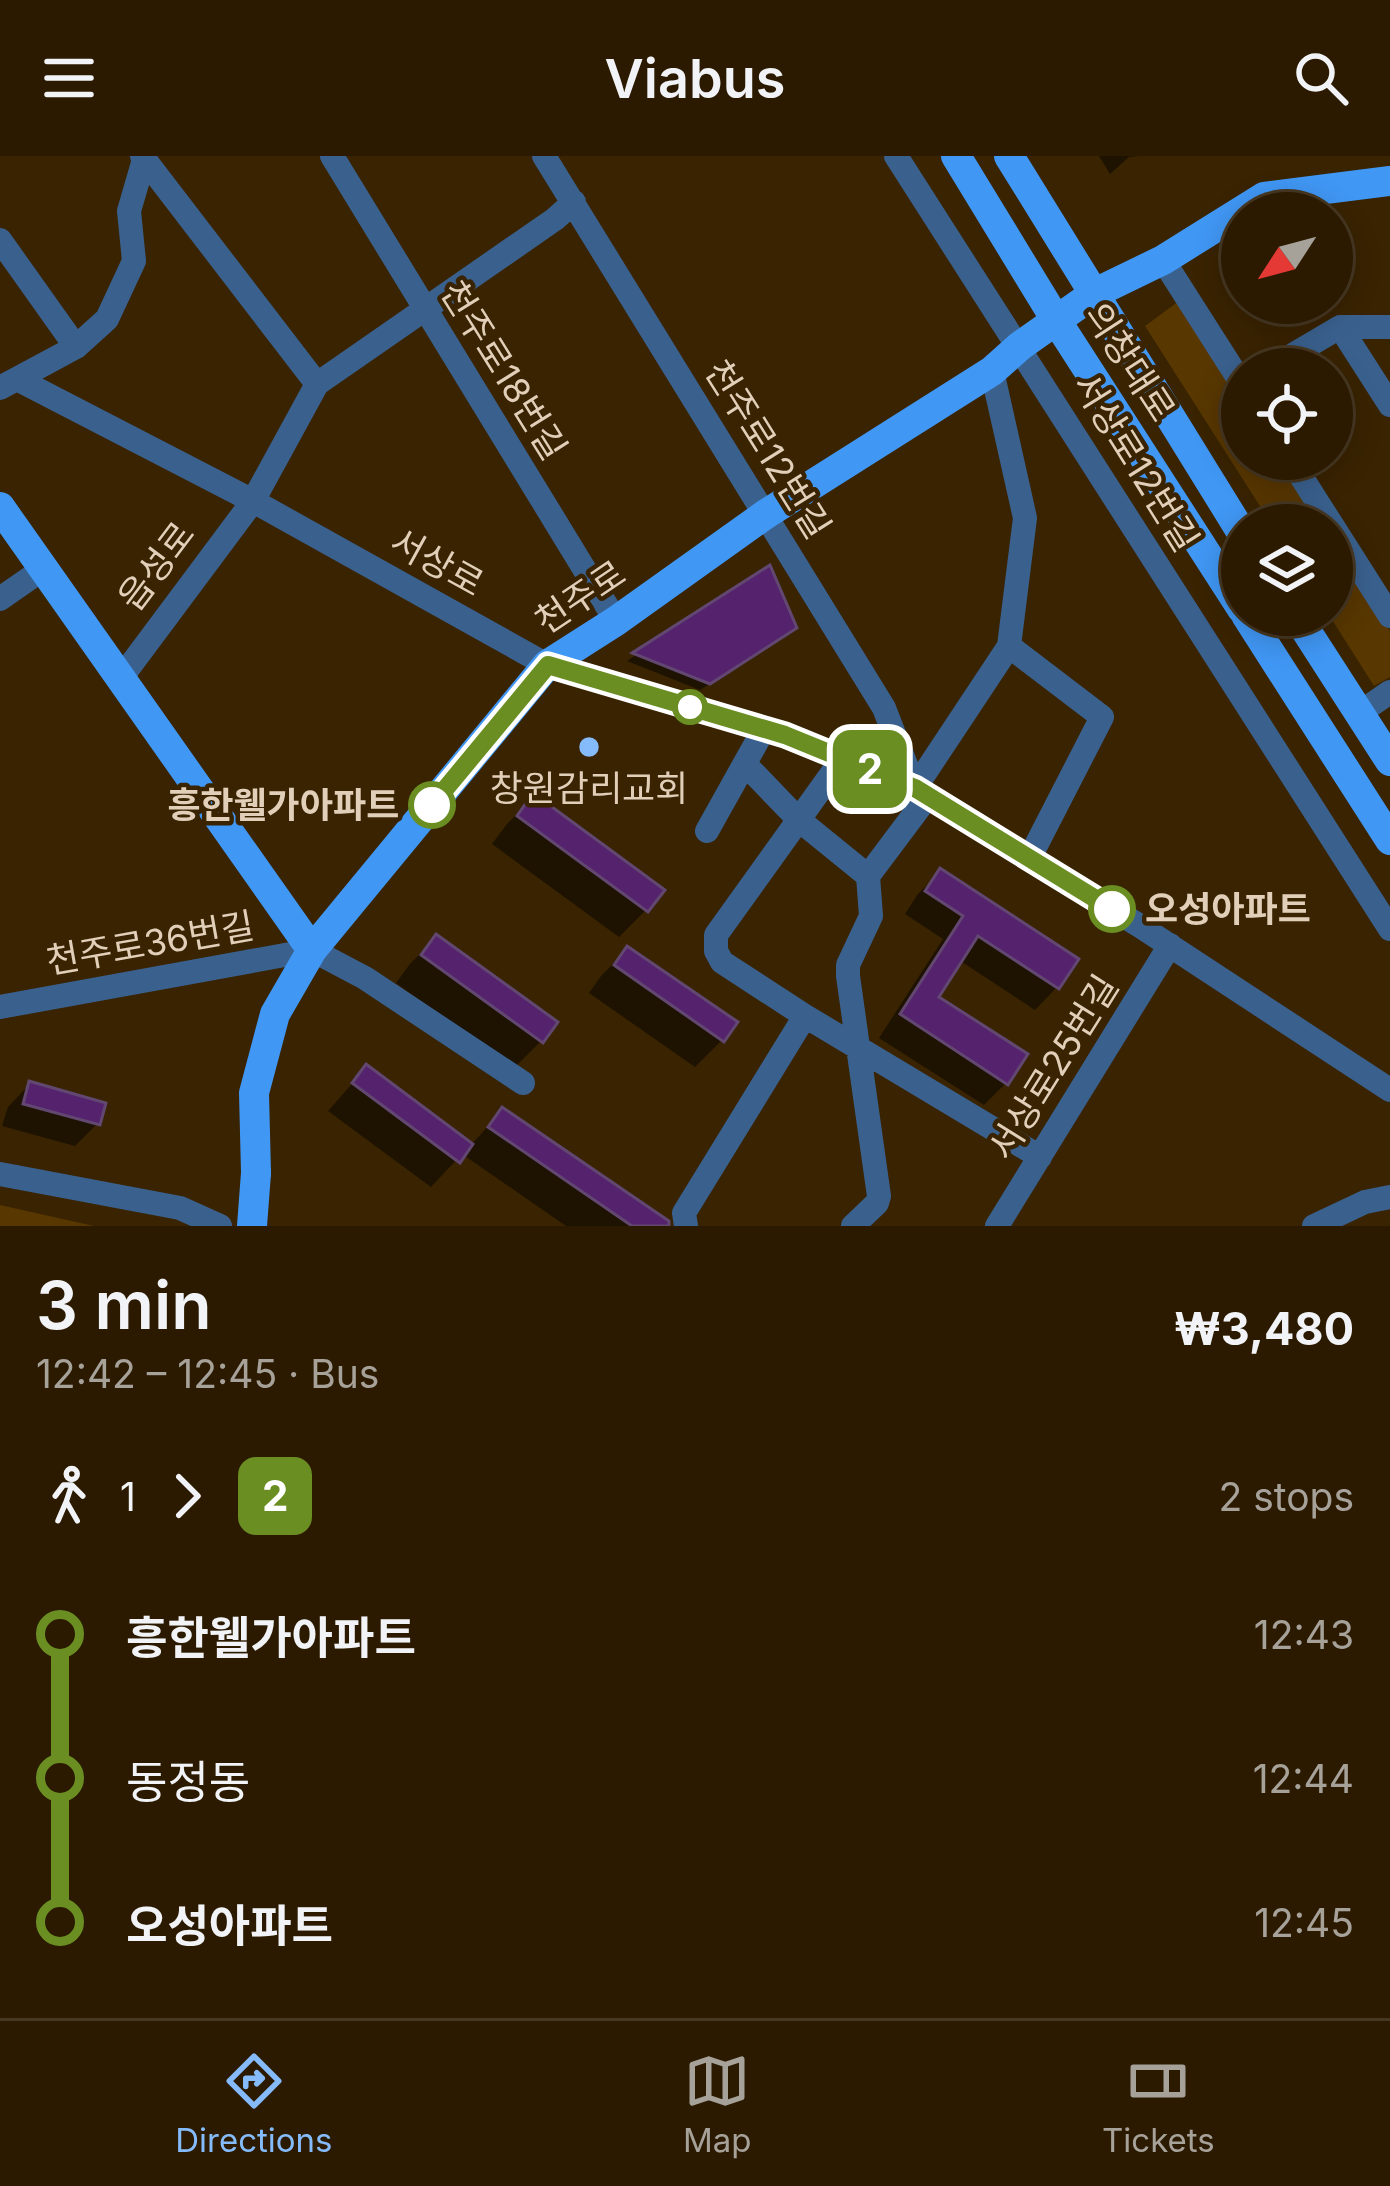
<!DOCTYPE html>
<html lang="en">
<head>
<meta charset="utf-8">
<style>
  body { margin:0; font-family:Inter,"Noto Sans KR",sans-serif; background:#33230a; color:#f1f3f6; height:100vh; display:flex; flex-direction:column; font-size:45px; white-space:nowrap }
  * { box-sizing:border-box; margin:0 }
  p { font-size:39px; color:#a6a199 }
  .icon { flex:none; width:66px; height:66px; fill:none; stroke:currentColor; stroke-width:2; stroke-linecap:round; stroke-linejoin:round }
  .map { position:relative; height:1070px; overflow:hidden }
  .details { display:flex; flex-direction:column; background:#2b1a00; flex:1 }
  .details>* { flex:none }
  .badge { padding:0 24px; border-radius:18px; font-size:42px; line-height:78px }
  .needle { width:78px; rotate:234deg }
  .fabs { position:absolute; left:1221px; top:36px; display:grid; gap:24px }
  .fabs a { display:grid; place-items:center; width:132px; height:132px; border-radius:50%; background:#2b1a00; box-shadow:0 6px 30px #0003,0 0 0 3px #473822; font-size:60px }
  .map>.badge { position:absolute; translate:-50% -50%; box-shadow:0 0 0 6px #fff }
  .legs { display:flex; align-items:center; gap:18px; height:132px; padding:0 36px; font-size:39px }
  .legs p { margin-inline-start:auto }
  .summary { display:flex; align-items:center; justify-content:space-between; height:204px; padding:0 36px }
  h1 { font-size:66px; font-weight:600; line-height:90px }
  ul { padding:0 36px; list-style:none }
  li { display:flex; align-items:center; gap:42px; height:144px; font-size:45px }
  li i { display:grid; place-items:center; width:18px; height:100%; margin:0 15px; background:currentColor }
  li i::after { content:''; width:30px; height:30px; margin:-15px; border:9px solid; border-radius:50%; background:#2b1a00 }
  li p { margin-inline-start:auto }
  li:first-child i { background:linear-gradient(#0000 50%,currentColor 0) }
  li:last-child i { background:linear-gradient(currentColor 50%,#0000 0) }
  header { display:flex; justify-content:space-between; align-items:center; height:156px; padding:0 36px; background:#2b1a00; font-size:54px; font-weight:600 }
  .tab-bar { display:flex; justify-content:space-around; align-items:center; height:168px; border-top:3px solid #473822; background:#2b1a00; font-size:33px; color:#a6a199 }
  .tab-bar a { display:grid; justify-items:center; gap:6px }
  .tab-bar .current { color:#85bbfb }
  .map>svg:first-child { display:block }
  .green { fill:#583700 }
  .shadow { fill:#0007 }
  .building { fill:#55226d; stroke:#624771; stroke-width:3 }
  .lines { fill:none; stroke-linecap:round; stroke-linejoin:round }
  .minor { stroke:#3a618e; stroke-width:24 }
  .major { stroke:#4097f4; stroke-width:30 }
  .major-bridge { stroke:#4097f4; stroke-width:30 }
  .line-1-casing { stroke:#fff; stroke-width:27 }
  .line-1 { stroke:#6b8e23; stroke-width:18 }
  .stop-1-dot { fill:#fff; stroke:#6b8e23; stroke-width:6 }
  .poi-dot { fill:#85bbfb; stroke:#392300; stroke-width:4.5 }
  .labels { text-anchor:middle; stroke-width:9; stroke-linejoin:round; paint-order:stroke }
  .street-label { font-size:36px; fill:#e2cfb9; stroke:#392300 }
  .poi-label { font-size:36px; fill:#e2cfb9; stroke:#392300 }
  .stop-label { font-size:36px; font-weight:bold; fill:#e2cfb9; stroke:#392300; text-anchor:end }
</style>
</head>
<body>
<header><svg class="icon" aria-label="menu" viewBox="0 0 24 24"><path d="M4 6h16M4 12h16M4 18h16"/></svg>Viabus<svg class="icon" aria-label="search" viewBox="0 0 24 24"><circle cx="10" cy="10" r="6"/><path d="M15 15l6 6"/></svg></header>
<div class="map">
<svg width="1390" height="1070" viewBox="0 0 1390 1070">
  <rect width="100%" height="100%" fill="#392300"/>
  <!-- green -->
  <path class="green" d="M1179,145L1242,243V303H1280L1322,369H1272L1145,170Z
    M1332,384L1390,475V521L1374,530L1329,459H1332Z
    M0,1049L94,1070H0Z"/>
  <!-- shadow -->
  <path class="shadow" d="M1099,0H1138L1129,1L1110,18Z
    M768,414L794,472L786,480L700,534L627,505Z
    M534,641L646,754L619,781L492,688L507,668Z
    M940,716L1057,831L1035,854L959,804L935,842L1006,927L984,949L879,882L943,783L905,758L918,738Z
    M436,782L541,885L514,912L396,827L410,808Z
    M628,793L722,884L695,911L589,837L601,820Z
    M366,912L470,990L502,955L658,1070H566L462,998L431,1031L328,955Z
    M30,928L97,968L75,990L2,970L8,951Z"/>
  <!-- building -->
  <path class="building" d="M770,409L797,472L710,528L632,497Z
    M533,637L665,734L648,756L517,660Z
    M940,712L1079,803L1059,833L978,780L939,841L1028,898L1008,929L900,858L963,760L925,735Z
    M436,778L558,866L543,887L421,799Z
    M627,790L738,866L724,886L614,809Z
    M366,908L473,988L460,1007L352,927Z
    M29,925L106,947L100,969L23,948Z
    M502,951L669,1065V1070H632L488,971Z"/>
  <g class="lines">
    <!-- minor -->
    <path class="minor" d="M142,0L317,228
      M332,0L616,465
      M544,0L884,552L915,632
      M896,0L1390,773
      M0,84L76,191
      M1163,104L1242,228
      M1340,171L1390,249
      M1269,213L1340,171H1390
      M19,224L253,345L547,509L785,579L915,632L1140,770L1390,934
      M0,232L76,191L107,163L134,105L129,55L145,0
      M1290,303L1332,369
      M1332,369L1390,460
      M0,443L43,413
      M1009,490L1102,561L1029,703
      M121,522L253,345L317,228L555,63L574,46
      M1361,556L1390,536
      M843,602L716,779V795L722,806L805,860L1040,1001
      M745,608L799,664L868,720
      M915,632L1009,490L1025,362L992,215
      M707,675L764,573
      M0,851L312,794L365,822L523,927
      M0,1018L180,1052L220,1070
      M686,1070L684,1057L805,860
      M853,1070L877,1047L879,1040L848,820V809L871,760L868,720L928,640
      M997,1070L1170,789
      M1314,1070L1365,1046L1390,1041"/>
    <!-- major -->
    <path class="major" d="M956,0L1056,164L1242,453
      M1009,0L1242,377
      M0,351L312,794
      M1246,459L1390,684
      M1296,459L1390,605
      M256,1017L254,937L275,858L312,794L547,509L616,465L766,358L992,215L1020,190L1095,137L1163,104L1264,41L1390,25"/>
    <!-- major-bridge -->
    <path class="major-bridge" d="M252,1070L256,1017"/>
  </g>
  <g class="lines">
    <defs>
      <path id="line-1" d="M432,649L548,509L785,579L915,632L1112,753"/>
    </defs>
    <!-- line-1 casing -->
    <use href="#line-1" class="line-1-casing"/>
    <!-- line-1 -->
    <use href="#line-1" class="line-1"/>
  </g>
  <!-- markers -->
  <g class="stop-1-dot">
    <circle cx="690" cy="551" r="15"/>
    <circle cx="432" cy="649" r="21"/>
    <circle cx="1112" cy="753" r="21"/>
  </g>
  <circle class="poi-dot" cx="589" cy="591" r="12"/>
  <g class="labels">
    <!-- street labels -->
    <g class="street-label">
      <text transform="translate(1130 206) rotate(57)" y="13">의창대로</text>
      <text transform="translate(504 214) rotate(58)" y="13">천주로18번길</text>
      <text transform="translate(768 293) rotate(58)" y="13">천주로12번길</text>
      <text transform="translate(1136 306) rotate(58)" y="13">서상로12번길</text>
      <text transform="translate(437 406) rotate(29)" y="13">서상로</text>
      <text transform="translate(156 410) rotate(-53)" y="13">읍성로</text>
      <text transform="translate(580 441) rotate(-34)" y="13">천주로</text>
      <text transform="translate(150 787) rotate(-10)" y="13">천주로36번길</text>
      <text transform="translate(1053 911) rotate(-58)" y="13">서상로25번길</text>
    </g>
    <!-- poi labels -->
    <g class="poi-label">
      <text x="589" y="645">창원감리교회</text>
    </g>
    <!-- stop labels -->
    <g class="stop-label">
      <text x="399" y="662">흥한웰가아파트</text>
      <text x="1145" y="766" text-anchor="start">오성아파트</text>
    </g>
  </g>
</svg>
<div class="fabs">
<a><svg class="needle" viewBox="-14 -14 28 28"><path d="M0-13l5 13h-10z" fill="#e53935"/><path d="M0 13l5-13h-10z" fill="#a6a199"/></svg></a>
<a><svg class="icon" aria-label="locate" viewBox="0 0 24 24"><circle cx="12" cy="12" r="6"/><path d="M12 2v4M12 18v4M2 12h4M18 12h4"/></svg></a>
<a><svg class="icon" aria-label="layers" viewBox="0 0 24 24"><path d="M12 4l9 5-9 5-9-5zM3 14l9 5 9-5"/></svg></a>
</div>
<b class="badge" style="left:870px;top:613px;background:#6b8e23;color:#fff">2</b>
</div>
<section class="details">
<div class="summary"><div><h1>3 min</h1><p>12:42 – 12:45 · Bus</p></div><b>₩3,480</b></div>
<div class="legs"><svg class="icon" aria-label="walk" viewBox="0 0 24 24"><circle cx="13" cy="4" r="2"/><path d="M13 8l-2 6 4 7M11 14l-3 7M7 12l3-4h3l4 4"/></svg>1<svg class="icon" aria-label="forward" viewBox="0 0 24 24"><path d="M9 5l7 7-7 7"/></svg><b class="badge" style="background:#6b8e23;color:#fff">2</b><p>2 stops</p></div>
<ul>
<li><i style="color:#6b8e23"></i><b>흥한웰가아파트</b><p>12:43</p></li>
<li><i style="color:#6b8e23"></i><span>동정동</span><p>12:44</p></li>
<li><i style="color:#6b8e23"></i><b>오성아파트</b><p>12:45</p></li>
</ul>
</section>
<nav class="tab-bar">
<a class="current"><svg class="icon" aria-label="directions" viewBox="0 0 24 24"><path d="M12 3l9 9-9 9-9-9zM9 14v-3h6M13 9l2 2-2 2"/></svg>Directions</a>
<a><svg class="icon" aria-label="map" viewBox="0 0 24 24"><path d="M3 6l6-2 6 2 6-2v14l-6 2-6-2-6 2zM9 4v14M15 6v14"/></svg>Map</a>
<a><svg class="icon" aria-label="tickets" viewBox="0 0 24 24"><path d="M3 7h18v10H3zM15 7v10"/></svg>Tickets</a>
</nav>
</body>
</html>
